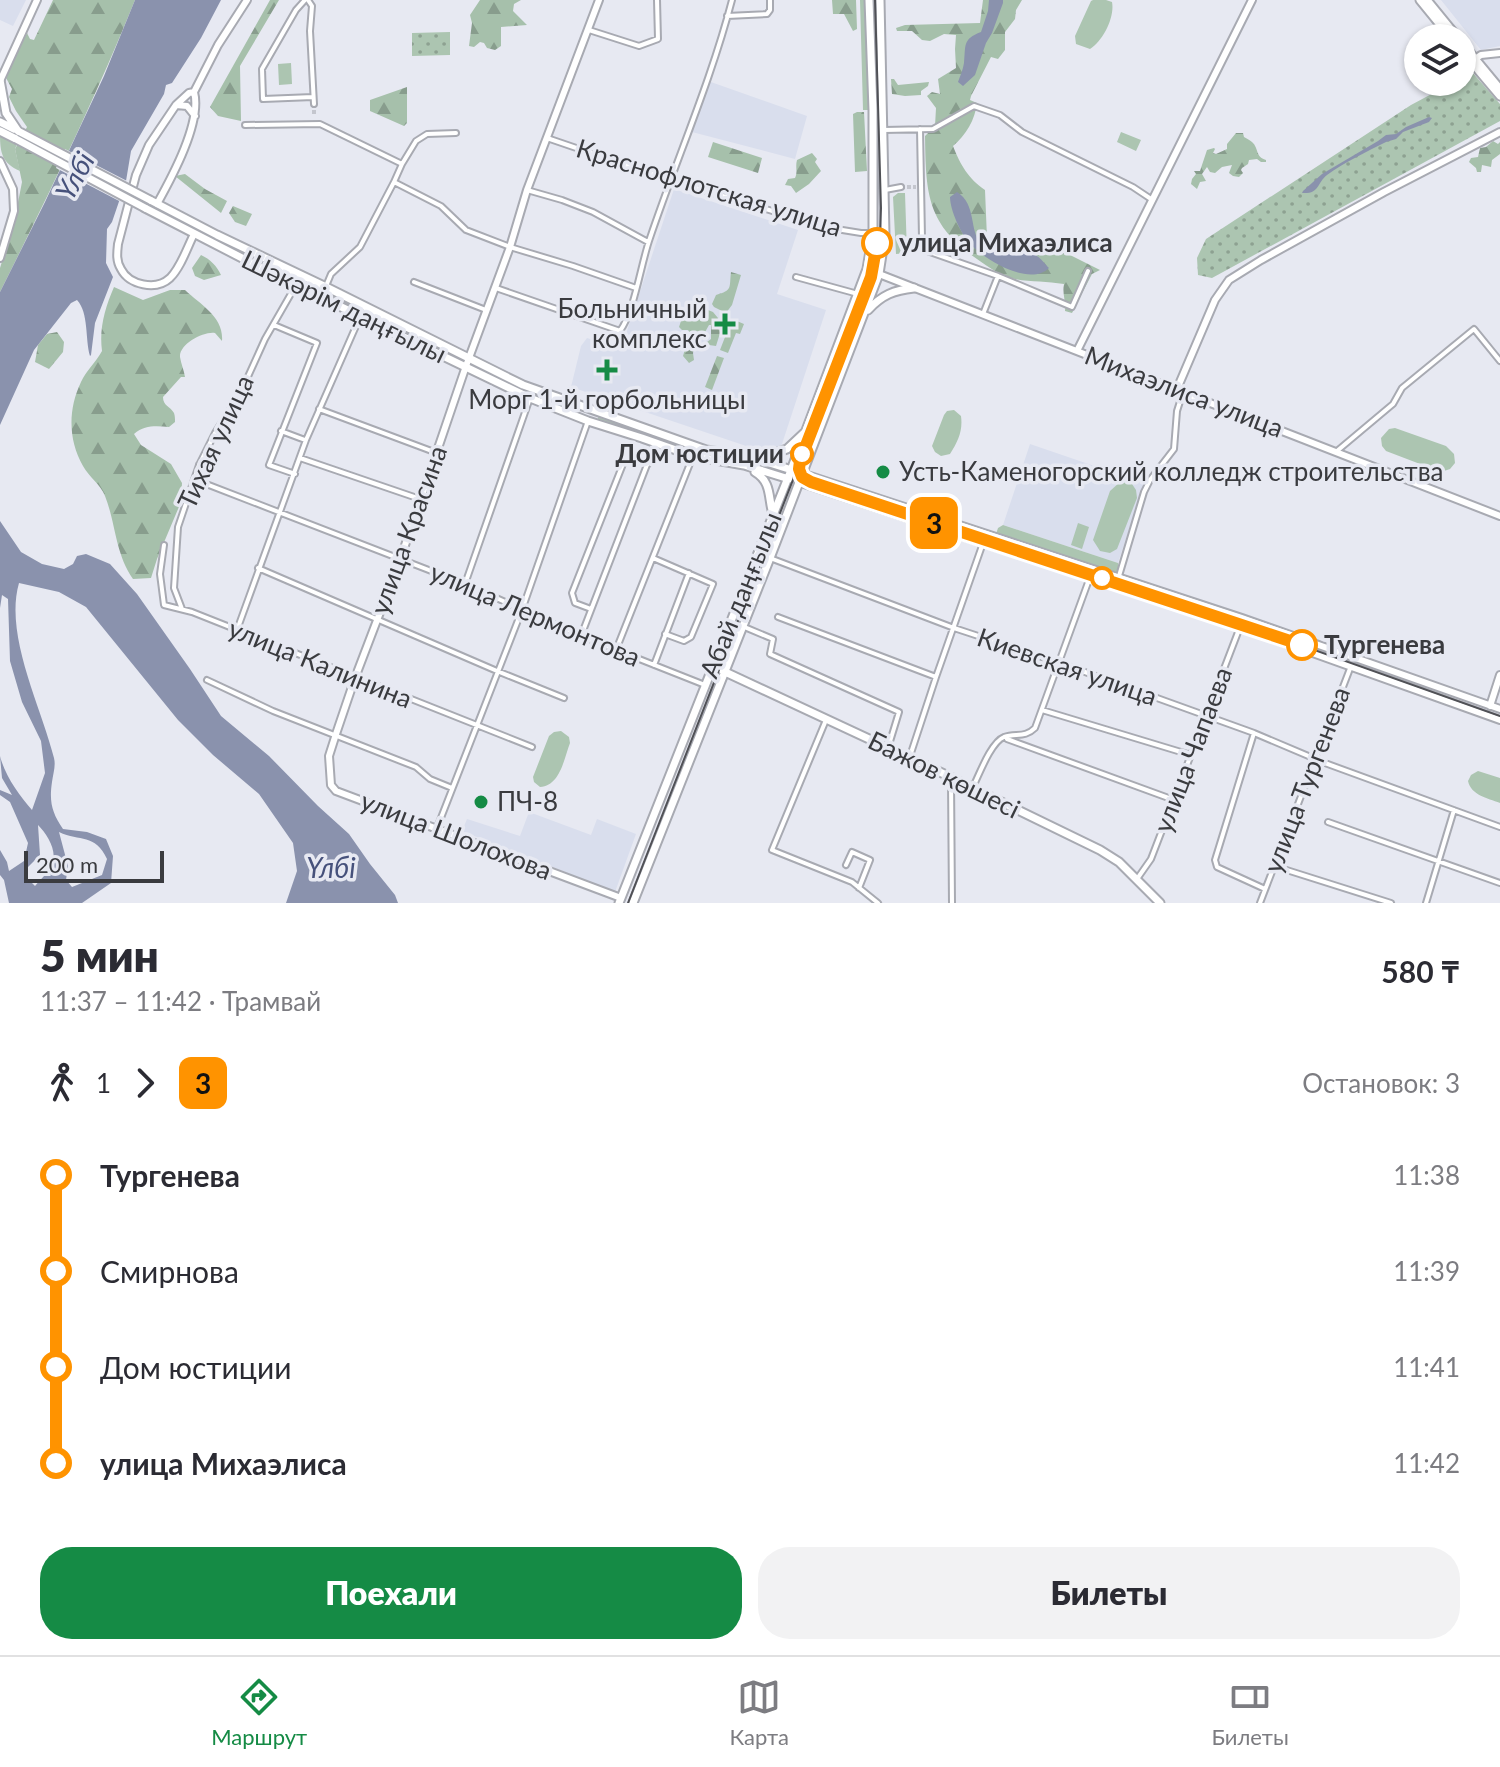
<!DOCTYPE html>
<html lang="ru">
<head>
<meta charset="utf-8">
<style>
  body { margin:0; font-family:Lato,sans-serif; background:#f2f2f3; color:#2b2b33; height:100vh; display:flex; flex-direction:column; font-size:30px; white-space:nowrap }
  * { box-sizing:border-box; margin:0 }
  p { font-size:26px; color:#7c7c81 }
  .icon { flex:none; width:44px; height:44px; fill:none; stroke:currentColor; stroke-width:2; stroke-linecap:round; stroke-linejoin:round }
  .map { position:relative; height:903px; overflow:hidden }
  .side { display:flex; flex-direction:column; background:#fff; flex:1 }
  .side>* { flex:none }
  .badge { padding:0 16px; border-radius:12px; font-size:28px; line-height:52px }
  .fabs { position:absolute; left:1404px; top:24px; display:grid; gap:16px }
  .fabs a { display:grid; place-items:center; width:72px; height:72px; border-radius:50%; background:#fff; box-shadow:0 2px 6px #0004; font-size:40px }
  .scale { position:absolute; left:24px; bottom:20px; width:140px; box-sizing:border-box; padding-left:8px; border:4px solid #3a3b3f; border-top:0; font-size:22px; line-height:28px; white-space:nowrap; color:#3a3b3f; -webkit-text-stroke:6px #e7e9f2; paint-order:stroke }
  .map>.badge { position:absolute; translate:-50% -50%; box-shadow:0 0 0 4px #fff }
  .legs { display:flex; align-items:center; gap:12px; height:88px; padding:0 40px; font-size:26px }
  .legs p { margin-inline-start:auto }
  .summary { display:flex; align-items:center; justify-content:space-between; height:136px; padding:0 40px }
  h1 { font-size:44px; font-weight:800; line-height:60px }
  .primary-button { display:flex; gap:16px; margin-top:auto; padding:16px 40px }
  .primary-button a { flex:1; height:92px; border-radius:32px; background:#158b45; color:#fff; font-size:32px; font-weight:800; line-height:92px; text-align:center }
  .primary-button a+a { background:#f2f2f3; color:#2b2b33 }
  ul { padding:0 40px; list-style:none }
  li { display:flex; align-items:center; gap:28px; height:96px; font-size:30px }
  li i { display:grid; place-items:center; width:12px; height:100%; margin:0 10px; background:currentColor }
  li i::after { content:''; width:20px; height:20px; margin:-10px; border:6px solid; border-radius:50%; background:#fff }
  li p { margin-inline-start:auto }
  li:first-child i { background:linear-gradient(#0000 50%,currentColor 0) }
  li:last-child i { background:linear-gradient(currentColor 50%,#0000 0) }
  .dock { display:flex; justify-content:space-around; align-items:center; height:112px; border-top:2px solid #e1e1e2; background:#fff; font-size:22px; color:#7c7c81 }
  .dock a { display:grid; justify-items:center; gap:4px }
  .dock .active { color:#158b45 }
  .map>svg:first-child { display:block }
  .built { fill:#d9deed }
  .grass { fill:#acc5b1 }
  .forest { fill:url(#forest-firs) }
  .park { fill:url(#park-dots) }
  .water { fill:#8a92ad; fill-rule:evenodd }
  .pier { fill:#e7e9f2 }
  .lines { fill:none; stroke-linecap:round; stroke-linejoin:round }
  .street-tunnel { stroke:#c4c6ce; stroke-width:4; stroke-dasharray:4 2; stroke-linecap:butt }
  .street-casing { stroke:#a8aab2; stroke-width:8 }
  .secondary-casing { stroke:#a8aab2; stroke-width:10 }
  .primary-casing { stroke:#a8aab2; stroke-width:11 }
  .street { stroke:#fff; stroke-width:4 }
  .secondary { stroke:#fff; stroke-width:6 }
  .primary { stroke:#fff; stroke-width:7 }
  .tram { stroke:#505156; stroke-width:2 }
  .primary-bridge-casing { stroke:#a8aab2; stroke-width:11; stroke-linecap:butt }
  .primary-bridge { stroke:#fff; stroke-width:7 }
  .line-1-casing { stroke:#fff; stroke-width:18 }
  .line-1 { stroke:#ff9300; stroke-width:12 }
  .stop-1-dot { fill:#fff; stroke:#ff9300; stroke-width:4 }
  .poi-dot { fill:#158b45; stroke:#e7e9f2; stroke-width:3 }
  .labels { text-anchor:middle; stroke-width:7; stroke-linejoin:round; paint-order:stroke }
  .street-label { font-size:26px; fill:#3a3b3f; stroke:#e7e9f2 }
  .stop-label { font-size:26px; font-weight:bold; fill:#3a3b3f; stroke:#e7e9f2; text-anchor:start }
  .poi-label { font-size:26px; fill:#3a3b3f; stroke:#e7e9f2; text-anchor:start }
  .water-label { font-size:28px; font-style:italic; fill:#46517b; stroke:#e7e9f2 }
</style>
</head>
<body>
<div class="map">
<svg width="1500" height="903" viewBox="0 0 1500 903">
  <defs>
    <pattern id="forest-firs" width="22" height="20" patternUnits="userSpaceOnUse" patternTransform="scale(2)"><rect width="22" height="20" fill="#a6c0ab"/><path d="M5 1l3.5 6h-7zM16 11l3.5 6h-7z" fill="#889d8d"/></pattern>
    <pattern id="park-dots" width="8" height="8" patternUnits="userSpaceOnUse" patternTransform="scale(2)"><rect width="8" height="8" fill="#acc5b1"/><path d="M2 2h.1M6 6h.1" fill="none" stroke="#8da191" stroke-width="1.8" stroke-linecap="round"/></pattern>
  </defs>
  <rect width="100%" height="100%" fill="#e7e9f2"/>
  <!-- built -->
  <path class="built" d="M0,0H26L13,26L0,20Z
    M1441,0H1500V46L1481,50Z
    M708,81L807,116L795,159L692,132Z
    M674,189L798,230L777,294L826,310L781,447L767,453L571,387L581,346L587,338L621,349Z
    M1030,444L1144,483L1118,563L1003,525Z
    M529,812L591,835L597,819L636,834L615,892L462,831L467,819L520,836Z"/>
  <!-- grass -->
  <path class="grass" d="M860,0H865L869,110H863Z
    M1093,0H1106L1112,2C1115,17 1103,41 1090,49L1076,44L1075,36L1091,1Z
    M291,63L292,84L279,85L278,64Z
    M1121,132L1141,140L1136,151L1117,142Z
    M0,134L17,144L15,149L20,171C2,163 0,153 0,134Z
    M898,193H905L907,253L896,254L893,197Z
    M954,410L961,416C963,431 958,441 950,454L941,456L935,452L932,446L944,415L947,411Z
    M598,417L701,452L700,455L598,419Z
    M1395,428L1446,446L1454,454L1455,463L1450,469L1441,472L1386,451L1382,446L1381,438L1389,429Z
    M1120,482L1132,484L1136,490L1137,498L1117,549L1110,553L1100,551L1093,540L1110,491Z
    M1078,523L1089,527L1082,549L1071,545Z
    M1003,525L1118,563L1119,567L1116,572L996,534L998,528Z
    M561,731L569,737L570,743C564,759 560,786 540,787L534,782L533,777L549,736L554,732Z
    M1478,771L1500,778V803C1487,798 1471,795 1468,781L1471,775Z"/>
  <!-- forest -->
  <path class="forest" d="M53,0H135C95,99 48,196 0,292V268L14,223L22,182L15,149L27,127L16,111L9,97L12,89L5,76L27,33L30,39L34,40Z
    M270,0H279L240,66L241,121L218,116L210,107Z
    M480,0H521L514,4L513,11L527,25L501,27V46L495,50L487,48L484,43L480,42L474,47L469,46L472,23L470,15Z
    M832,0H856L857,29L853,31L844,14H833Z
    M983,0H1022L1016,10L1015,19L1005,32V50L998,59L991,57L971,96L970,100L977,103C975,120 966,135 953,146C961,166 968,178 985,190L987,238L1052,237L1056,248L1100,270L1092,274L1072,313L1065,311C1066,301 1062,294 1064,284C1047,281 1031,282 1015,279C1001,276 988,267 977,259C926,224 926,192 925,136L935,126L936,108L927,96L932,92L940,94L938,79L956,68L955,49L956,35L944,34L930,41L922,40L912,31H897L896,28L905,25L980,23Z
    M891,79H894L898,85L929,82L928,86L921,91V95L905,96L892,94Z
    M407,87V123L404,126L370,111V100Z
    M857,112H864L867,171L855,172L853,114Z
    M1236,133H1243L1244,137C1247,139 1250,140 1252,142C1259,148 1255,157 1266,160V162H1261L1257,159L1249,160L1248,164L1242,168L1241,170L1243,173L1239,177L1233,176L1229,173L1232,165L1222,167L1215,173L1210,172L1207,167L1202,174L1206,181L1200,182L1197,189L1191,184L1192,179L1196,174L1194,171H1200L1207,150L1214,148L1215,149L1213,153L1216,154L1227,149V144Z
    M1493,141L1498,144L1500,142V154L1492,160L1491,167L1482,165L1481,172H1477L1476,168L1469,162L1471,158L1478,157L1480,148L1486,147Z
    M713,142L762,158L758,173L708,157Z
    M812,153L817,159L815,162L821,171L809,184L796,193L791,186L785,185L788,179L795,178C798,172 795,167 797,160Z
    M185,174L205,189L227,201L221,213L175,176Z
    M233,206L252,214L246,226L235,222L229,213Z
    M201,255C210,259 217,266 221,275L204,280L195,276L192,268Z
    M731,272L741,275L732,305L726,313L714,307L712,304L716,295C733,290 729,288 731,272Z
    M114,287L143,300L170,290H185C201,305 224,317 222,341L215,333C204,331 179,344 180,357C181,364 184,370 185,377H181L163,397C163,406 170,406 174,413C175,416 175,419 175,422L169,427C155,426 145,425 134,434L141,445L171,464L182,483L181,502L157,559L151,578L133,579C115,553 116,524 105,496C101,485 89,477 83,466C68,440 68,409 81,382C86,371 96,362 102,351C99,328 105,308 114,287Z
    M696,303L702,313L708,310L713,312L718,318L715,327L721,330L716,346L709,345L707,342L711,339V325H709L699,343H695L693,353L694,360L689,363L683,356L686,346L693,344V337L688,330H682L679,327L685,309L688,313L687,319L690,320L695,317L696,313L692,311L691,305Z
    M732,319L744,324L740,334L736,333L728,353L720,350Z
    M57,332L64,342L63,352L49,369L35,362L38,345L47,334Z
    M717,356L724,358L712,390L705,387Z"/>
  <!-- park -->
  <path class="park" d="M450,32V55L412,56V33Z
    M1472,72L1500,104V121L1212,278L1198,275L1197,258L1206,239L1411,105L1454,82H1462V78Z"/>
  <!-- water -->
  <path class="water" d="M135,0H221L201,38L172,83L166,85L164,94L131,151L126,181L112,222L107,229L106,263L113,277L95,323L91,355L90,356C85,339 89,313 77,300L71,303L34,350L0,425V292L45,202L104,76Z
    M989,0H1003V3L992,33L986,43L975,75L963,86L958,82C960,76 963,70 964,63C966,46 962,39 981,32L988,11Z
    M1429,117L1432,118L1429,122L1403,132L1396,139L1386,142C1366,152 1345,162 1327,175C1316,184 1320,194 1302,193L1303,191L1322,174L1378,141L1386,135L1396,134L1406,127Z
    M957,192C977,204 969,232 981,243C1001,263 1016,246 1035,255C1040,257 1045,264 1049,268C1030,287 985,260 970,244C961,234 950,210 950,197Z
    M0,521L21,552L42,564L64,569L73,564L77,556L86,554L110,564L137,594L190,669L221,716L269,756L318,806L349,834L370,864L395,895L398,903H286L297,871L293,843L259,794L213,755L178,720L86,607L59,592L19,583C4,635 41,706 54,758C56,766 53,774 52,782C49,802 52,813 63,829L87,832L106,839L113,856L111,883L82,903H9L4,880L0,875V850L7,862L9,871L24,861L28,843L10,802L0,795V790L12,795L2,778L0,756C5,776 19,795 32,810L45,773L41,741L22,702L10,661L8,599L2,595L0,608ZM38,825C47,834 58,851 52,865C48,873 40,880 35,886L27,878V868L40,855ZM59,832C80,842 95,833 107,859L102,875L72,887L66,880L68,866Z"/>
  <!-- pier -->
  <path class="pier" d="M65,149L129,182L123,203L56,168Z"/>
  <g class="lines">
    <!-- street-tunnel -->
    <path class="street-tunnel" d="M314,104V116
      M901,187H916"/>
    <defs>
      <path id="street" d="M305,0L296,10L262,69L263,99L313,97
        M308,0L312,6L310,31L314,104
        M727,16L767,14L770,10V0
        M589,30L639,46L658,39L657,0
        M245,125L320,124L402,164L394,182
        M920,129L922,238L923,247L927,251L998,276L1072,307L1088,271
        M884,130L933,129L974,106L1000,115L1022,132L1133,187L1151,199
        M547,138L670,180L799,219L830,228L861,233H873
        M402,164L416,141L427,134L456,133
        M527,190L562,200L593,212L648,242
        M885,190L901,187
        M796,277L858,294
        M414,282L486,310
        M326,286L331,274L360,247L394,182L441,206L466,230L510,247L573,266L636,288
        M496,288L620,331C635,310 641,263 650,238C677,158 711,81 732,0
        M983,314L998,276
        M274,325L317,343L269,465L295,474
        M319,409L437,453
        M281,431L305,440
        M1337,451L1393,404L1402,388L1474,329L1500,361
        M300,458L420,499
        M199,465L201,482L465,584L581,636L705,685
        M164,545L160,574L164,605L192,612L532,747
        M653,558L713,584L691,637L684,641L665,634
        M770,558L954,628L1060,663L1254,733L1325,763L1500,827
        M258,568L497,671L564,698
        M465,584L530,398
        M1116,586L1144,492L1150,480L1174,449L1177,411L1183,392
        M182,609L174,588L178,527L199,465L215,433L241,392L265,339L296,285
        M591,609L575,603L572,593L625,459L630,457L648,464
        M778,617L936,677
        M742,626L773,639L770,654L899,712L888,748
        M237,630L306,440L360,317
        M581,636L655,444
        M616,650L693,456
        M654,665L689,573
        M207,680L273,711L416,767L430,779L452,788
        M1042,710L1191,755
        M826,720L772,850L852,882L878,903
        M1254,733L1215,860L1217,867L1265,889
        M1007,739L1174,800
        M910,756L936,677L983,543
        M951,780L952,903
        M973,787C979,775 991,742 1004,737C1016,733 1025,738 1035,728L1090,577
        M1328,822L1500,883
        M437,828L522,610L588,421
        M846,865L852,852L870,860L859,888
        M1274,866L1391,903
        M1137,879L1151,859L1240,627
        M1260,903L1351,666
        M1426,903L1454,810"/>
      <path id="secondary" d="M599,0L527,190L510,247L466,366L400,560L355,678L336,734L329,756L331,785L336,791L621,898
        M1475,59L1481,55L1500,53
        M0,81L37,0
        M176,105L187,106L195,116
        M0,161L13,189L14,211L0,258
        M157,204C172,177 202,122 194,92
        M194,234C187,248 181,267 170,278C156,291 129,285 121,269C116,261 117,253 118,244L136,175L149,145L176,105L189,93L194,92L218,45L247,0
        M879,274L1500,516
        M1077,351L1252,0
        M1177,389L1215,300L1229,280L1261,260L1384,192L1500,132
        M801,473L1242,618L1500,709
        M798,482L1240,627L1500,720
        M1490,706L1500,675"/>
      <path id="primary" d="M1420,0L1451,38
        M1427,0L1458,38
        M1462,43L1500,89
        M1462,51L1500,96
        M0,80L6,113L18,131
        M0,122L14,129
        M0,131L16,139
        M150,200L217,235L326,287L523,385L706,450L747,456L795,471
        M145,208L273,274L530,398L588,421L642,438L693,456L744,465L789,479
        M868,310C882,295 894,290 914,288
        M758,459L787,449L804,433
        M755,472C772,482 768,498 773,514
        M723,671L942,773L1100,850L1119,862L1160,903
        M619,903L791,470L867,269L873,233V110L869,0
        M633,903L770,558L879,274L885,235L880,0"/>
    </defs>
    <!-- street casing -->
    <use href="#street" class="street-casing"/>
    <!-- secondary casing -->
    <use href="#secondary" class="secondary-casing"/>
    <!-- primary casing -->
    <use href="#primary" class="primary-casing"/>
    <!-- street -->
    <use href="#street" class="street"/>
    <!-- secondary -->
    <use href="#secondary" class="secondary"/>
    <!-- primary -->
    <use href="#primary" class="primary"/>
    <!-- tram -->
    <path class="tram" d="M800,461V473L806,480L811,482L1241,624L1500,716
      M628,903L874,272L880,237L881,208L875,0"/>
    <defs>
      <path id="primary-bridge" d="M20,132L150,200
        M16,139L145,208"/>
    </defs>
    <!-- primary-bridge casing -->
    <use href="#primary-bridge" class="primary-bridge-casing"/>
    <!-- primary-bridge -->
    <use href="#primary-bridge" class="primary-bridge"/>
  </g>
  <g class="lines">
    <defs>
      <path id="line-1" d="M877,243L871,277L800,461L799,469L802,477L811,482L1302,645"/>
    </defs>
    <!-- line-1 casing -->
    <use href="#line-1" class="line-1-casing"/>
    <!-- line-1 -->
    <use href="#line-1" class="line-1"/>
  </g>
  <!-- markers -->
  <g class="stop-1-dot">
    <circle cx="877" cy="243" r="14"/>
    <circle cx="802" cy="454" r="10"/>
    <circle cx="1102" cy="578" r="10"/>
    <circle cx="1302" cy="645" r="14"/>
  </g>
  <g class="poi-dot">
    <path d="M721 312h8v8h8v8h-8v8h-8v-8h-8v-8h8z"/>
    <path d="M603 358h8v8h8v8h-8v8h-8v-8h-8v-8h8z"/>
    <circle cx="883" cy="472" r="8"/>
    <circle cx="481" cy="802" r="8"/>
  </g>
  <g class="labels">
    <!-- street labels -->
    <g class="street-label">
      <text transform="translate(709 188) rotate(17)" y="9">Краснофлотская улица</text>
      <text transform="translate(344 307) rotate(26)" y="9">Шәкәрім даңғылы</text>
      <text transform="translate(1184 392) rotate(21)" y="9">Михаэлиса улица</text>
      <text transform="translate(216 442) rotate(-65)" y="9">Тихая улица</text>
      <text transform="translate(409 530) rotate(-70)" y="9">улица Красина</text>
      <text transform="translate(741 595) rotate(-68)" y="9">Абай даңғылы</text>
      <text transform="translate(535 615) rotate(23)" y="9">улица Лермонтова</text>
      <text transform="translate(320 664) rotate(22)" y="9">улица Калинина</text>
      <text transform="translate(1067 667) rotate(19)" y="9">Киевская улица</text>
      <text transform="translate(1193 750) rotate(-69)" y="9">улица Чапаева</text>
      <text transform="translate(944 775) rotate(26)" y="9">Бажов көшесі</text>
      <text transform="translate(1307 780) rotate(-69)" y="9">улица Тургенева</text>
      <text transform="translate(456 836) rotate(21)" y="9">улица Шолохова</text>
    </g>
    <!-- stop labels -->
    <g class="stop-label">
      <text x="899" y="252">улица Михаэлиса</text>
      <text x="784" y="463" text-anchor="end">Дом юстиции</text>
      <text x="1324" y="654">Тургенева</text>
    </g>
    <!-- poi labels -->
    <g class="poi-label">
      <text x="707" y="318" text-anchor="end">Больничный<tspan x="707" dy="30">комплекс</tspan></text>
      <text x="607" y="409" text-anchor="middle">Морг 1-й горбольницы</text>
      <text x="899" y="481">Усть-Каменогорский колледж строительства</text>
      <text x="497" y="811">ПЧ-8</text>
    </g>
    <!-- water labels -->
    <g class="water-label">
      <text transform="translate(75 176) rotate(-61)" y="10">Үлбі</text>
      <text x="331" y="878">Үлбі</text>
    </g>
  </g>
</svg>
<div class="fabs">
<a><svg class="icon" aria-label="layers" viewBox="0 0 24 24"><path d="M12 4l9 5-9 5-9-5zM3 14l9 5 9-5"/></svg></a>
</div>
<div class="scale">200 m</div>
<b class="badge" style="left:934px;top:523px;background:#ff9300;color:#111">3</b>
</div>
<section class="side">
<div class="summary"><div><h1>5 мин</h1><p>11:37 – 11:42 · Трамвай</p></div><b>580 ₸</b></div>
<div class="legs"><svg class="icon" aria-label="walk" viewBox="0 0 24 24"><circle cx="13" cy="4" r="2"/><path d="M13 8l-2 6 4 7M11 14l-3 7M7 12l3-4h3l4 4"/></svg>1<svg class="icon" aria-label="forward" viewBox="0 0 24 24"><path d="M9 5l7 7-7 7"/></svg><b class="badge" style="background:#ff9300;color:#111">3</b><p>Остановок: 3</p></div>
<ul>
<li><i style="color:#ff9300"></i><b>Тургенева</b><p>11:38</p></li>
<li><i style="color:#ff9300"></i><span>Смирнова</span><p>11:39</p></li>
<li><i style="color:#ff9300"></i><span>Дом юстиции</span><p>11:41</p></li>
<li><i style="color:#ff9300"></i><b>улица Михаэлиса</b><p>11:42</p></li>
</ul>
<div class="primary-button"><a>Поехали</a><a>Билеты</a></div>
</section>
<nav class="dock">
<a class="active"><svg class="icon" aria-label="directions" viewBox="0 0 24 24"><path d="M12 3l9 9-9 9-9-9zM9 14v-3h6M13 9l2 2-2 2"/></svg>Маршрут</a>
<a><svg class="icon" aria-label="map" viewBox="0 0 24 24"><path d="M3 6l6-2 6 2 6-2v14l-6 2-6-2-6 2zM9 4v14M15 6v14"/></svg>Карта</a>
<a><svg class="icon" aria-label="tickets" viewBox="0 0 24 24"><path d="M3 7h18v10H3zM15 7v10"/></svg>Билеты</a>
</nav>
</body>
</html>
